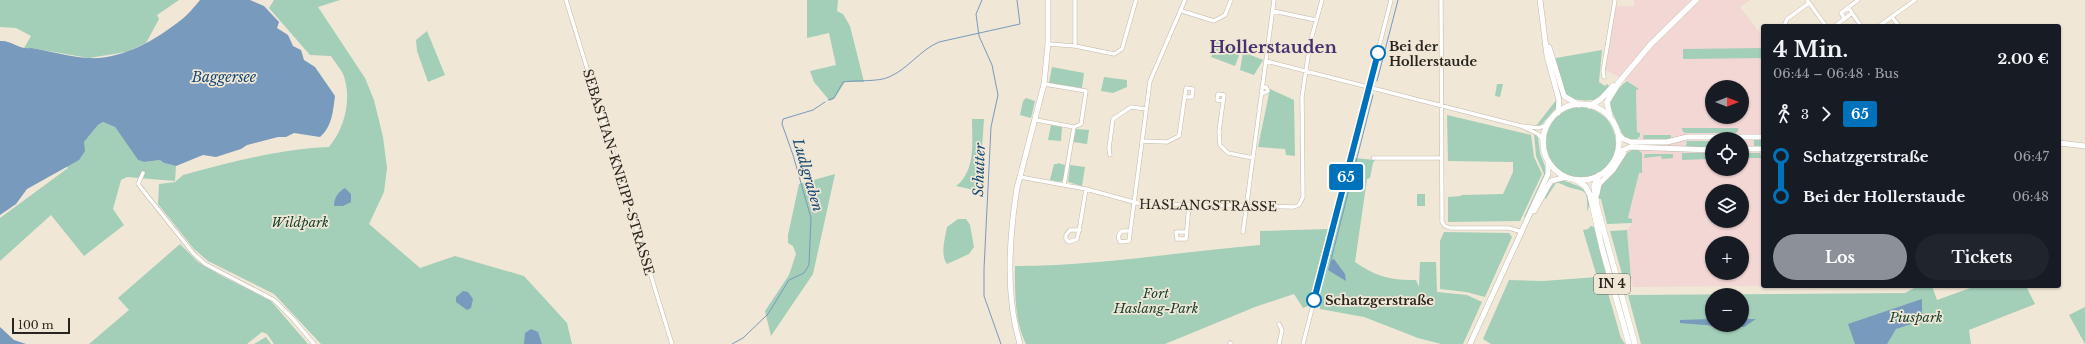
<!DOCTYPE html>
<html lang="de">
<head>
<meta charset="utf-8">
<style>
  body { margin:0; font-family:"Libre Baskerville",serif; background:#20242c; color:#f1f3f6; height:100vh; display:flex; flex-direction:column; font-size:15px; white-space:nowrap }
  * { box-sizing:border-box; margin:0 }
  p { font-size:13px; color:#9ea1a6 }
  .icon { flex:none; width:22px; height:22px; fill:none; stroke:currentColor; stroke-width:2; stroke-linecap:round; stroke-linejoin:round }
  .map { position:relative; flex:1; overflow:hidden }
  .sheet { position:absolute; left:1761px; top:24px; width:300px; height:264px; display:flex; flex-direction:column; background:#171b24; border-radius:4px; box-shadow:0 1px 3px #0004 }
  .sheet>* { flex:none }
  .badge { padding:0 8px; border-radius:3px; font-size:14px; line-height:26px }
  .needle { width:26px; rotate:90deg }
  .buttons { position:absolute; left:1705px; top:80px; display:grid; gap:8px }
  .buttons a { display:grid; place-items:center; width:44px; height:44px; border-radius:50%; background:#171b24; box-shadow:0 1px 3px #0004; font-size:20px }
  .scale { position:absolute; left:12px; bottom:10px; width:58px; box-sizing:border-box; padding-left:4px; border:2px solid #28251f; border-top:0; font-size:11px; line-height:14px; white-space:nowrap; color:#28251f; -webkit-text-stroke:3px #f1e7d6; paint-order:stroke }
  .map>.badge { position:absolute; translate:-50% -50%; box-shadow:0 0 0 2px #fff }
  .legs { display:flex; align-items:center; gap:6px; height:44px; padding:0 12px; font-size:13px }
  .legs p { margin-inline-start:auto }
  .head { display:flex; align-items:center; justify-content:space-between; height:68px; padding:0 12px }
  h1 { font-size:22px; font-weight:800; line-height:30px }
  .cta { display:flex; gap:8px; margin-top:auto; padding:8px 12px }
  .cta a { flex:1; height:46px; border-radius:24px; background:#8c9099; color:#fff; font-size:16px; font-weight:800; line-height:46px; text-align:center }
  .cta a+a { background:#20242c; color:#f1f3f6 }
  ul { padding:0 12px; list-style:none }
  li { display:flex; align-items:center; gap:14px; height:40px; font-size:15px }
  li i { display:grid; place-items:center; width:6px; height:100%; margin:0 5px; background:currentColor }
  li i::after { content:''; width:10px; height:10px; margin:-5px; border:3px solid; border-radius:50%; background:#171b24 }
  li p { margin-inline-start:auto }
  li:first-child i { background:linear-gradient(#0000 50%,currentColor 0) }
  li:last-child i { background:linear-gradient(currentColor 50%,#0000 0) }
  .map>svg:first-child { display:block }
  .commercial { fill:#f2d7d5; fill-rule:evenodd }
  .green { fill:#a3ceb8; fill-rule:evenodd }
  .water { fill:#779abd }
  .lines { fill:none; stroke-linecap:round; stroke-linejoin:round }
  .stream { stroke:#779abd; stroke-width:1 }
  .street-casing { stroke:#c2b8a8; stroke-width:4.5 }
  .secondary-casing { stroke:#c2b8a8; stroke-width:6 }
  .primary-casing { stroke:#c2b8a8; stroke-width:6 }
  .street { stroke:#fff; stroke-width:3.5 }
  .secondary { stroke:#fff; stroke-width:5 }
  .primary { stroke:#fff; stroke-width:5.5 }
  .line-1-casing { stroke:#fff; stroke-width:9 }
  .line-1 { stroke:#0072bc; stroke-width:6 }
  .stop-1-dot { fill:#fff; stroke:#0072bc; stroke-width:2 }
  .labels { text-anchor:middle; stroke-width:3.5; stroke-linejoin:round; paint-order:stroke }
  .shield { fill:#f1e7d6; stroke:#645f56; stroke-width:1 }
  .shield-label { font-size:12px; font-weight:bold; fill:#28251f }
  .stop-label { font-size:13px; font-weight:bold; fill:#28251f; stroke:#f1e7d6; text-anchor:start }
  .street-label { font-size:13px; fill:#28251f; stroke:#f1e7d6 }
  .park-label { font-size:13px; font-style:italic; fill:#17412f; stroke:#f1e7d6 }
  .water-label { font-size:14px; font-style:italic; fill:#104674; stroke:#f1e7d6 }
  .district-label { font-size:17px; font-weight:bold; fill:#47326e; stroke:#f1e7d6 }
</style>
</head>
<body>
<div class="map">
<svg width="2085" height="344" viewBox="0 0 2085 344">
  <rect width="100%" height="100%" fill="#f1e7d6"/>
  <!-- commercial -->
  <path class="commercial" d="M1634,0H1750L1740,7L1763,37V286H1770L1633,287L1631,278L1627,230L1632,223L1628,219L1639,173L1636,89H1639L1630,82L1605,70L1616,6H1634ZM1712,87H1742V117H1712ZM1712,139H1742V169H1712ZM1712,191H1742V221H1712ZM1712,243H1742V273H1712Z"/>
  <!-- green -->
  <path class="green" d="M0,0H179L157,15L159,19L146,43L126,52L89,58L31,48L23,50L31,36L16,28L0,27Z
    M274,0H340L318,7L365,78L374,100L383,137L387,168L384,192L369,224L420,268L455,256L524,276L567,323L572,344H321L274,294L208,261L194,249L158,204L159,184L175,182L183,175C232,162 279,149 329,147C344,129 351,103 345,80C344,72 335,63 331,56L310,55L269,8Z
    M807,0H838L837,11L843,14L850,26L864,82H845L834,99L830,101L814,82L810,71L836,65L829,33L807,38Z
    M427,31L445,75L428,82L417,51L416,40Z
    M1217,41L1241,50L1235,66L1211,57Z
    M1763,48V58L1683,59V49Z
    M1602,50L1599,82L1605,86L1607,84L1610,87L1595,100C1560,103 1563,89 1554,61L1556,58Z
    M1243,52L1263,60L1254,75L1240,70Z
    M1052,67L1084,73L1082,88L1049,83Z
    M1104,77L1127,80V87L1113,93L1101,91Z
    M1627,81L1639,89L1636,90L1637,132L1640,133V136L1636,140C1632,140 1628,140 1625,137C1621,133 1609,107 1610,103C1611,96 1621,85 1627,81Z
    M1497,84H1503L1500,97L1495,96Z
    M1270,89L1294,100L1295,156L1286,155L1285,149L1258,147Z
    M1026,98L1035,101L1031,118L1020,115L1023,101Z
    M1557,99L1556,108L1542,124L1536,126Z
    M1575,107C1623,104 1631,170 1587,177C1542,184 1529,119 1575,107Z
    M1447,115L1531,135L1534,157L1542,174L1520,221L1448,222V197L1461,196V195L1503,194L1513,172V162L1448,161Z
    M972,119H984L979,191L956,186C976,171 972,142 972,119Z
    M103,122L115,127L138,160L144,162L160,160L164,163L176,166L175,181L127,177L121,180L113,209L124,225L84,256L51,215L0,261V218L68,168L66,166C78,160 85,156 84,142L98,125Z
    M1051,125L1062,127L1061,141L1048,140Z
    M1682,128H1738V131L1736,133H1685L1683,132Z
    M1076,129L1089,130L1087,144L1073,142Z
    M1534,133L1538,138L1540,153L1547,172L1526,218L1524,217L1544,174L1536,156Z
    M1644,133V135H1671V139L1643,140Z
    M1754,139H1763V147H1754Z
    M1687,141H1710L1712,145L1709,147H1688L1686,146Z
    M1632,150H1638L1642,153V173H1639L1628,218L1632,219V223L1607,224L1601,199H1599V188L1625,154Z
    M1682,153H1709V159L1682,160Z
    M1743,153H1760L1761,157L1763,153V158H1743Z
    M1673,154V158L1662,159L1661,156L1644,158L1645,154Z
    M1355,158L1375,160L1373,163L1370,178L1367,179L1355,262C1375,276 1392,281 1416,280L1419,287L1420,262H1436L1437,292L1467,295L1482,302L1463,344H1441L1418,338L1364,317L1320,309L1318,296L1353,159Z
    M1058,163L1065,165L1063,180L1060,182L1050,180L1054,164H1057Z
    M1070,165L1085,167L1082,186L1068,182Z
    M835,174L813,274L771,336L765,311L789,275L796,254L793,246L788,243V235L799,184Z
    M1562,180C1578,186 1596,189 1587,212C1588,189 1586,192 1568,187C1563,185 1561,183 1556,183L1545,200C1545,189 1552,183 1562,180Z
    M1417,194H1425V206H1417Z
    M958,219H966L970,225L974,247L969,254L947,264C940,255 945,238 947,227Z
    M1591,226L1594,227L1609,286L1608,293L1621,338L1625,344H1491L1483,339L1509,280L1543,281L1597,277L1583,230L1588,229Z
    M1329,229L1310,305L1303,308L1294,294L1255,307L1165,344H1026C1014,320 1015,292 1015,266C1097,266 1178,252 1260,245V231Z
    M1627,230L1631,278L1624,281L1610,231Z
    M1444,232L1509,233L1512,237L1485,297L1466,292L1440,289V241Z
    M180,244L198,262L220,275L271,301L308,344H274L267,334L262,332L247,344H89L129,310L118,298Z
    M1918,286H1932L1937,300L1976,286H2026L2035,304L1969,330L1971,344H1641L1628,295L1905,293ZM1712,295H1742V325H1712Z
    M2085,307V344L2069,315Z
    M266,337L271,344H254Z"/>
  <!-- water -->
  <path class="water" d="M200,0H250L264,6L279,22L277,28L288,35L293,46L301,50L304,60L315,67L335,96C333,111 332,127 320,137L294,133L286,137H278L247,145L241,149L216,157L203,155L176,166L164,163L160,160L144,162L138,160L115,127L103,122L98,125L84,142L85,151L79,160L27,189L16,204L0,215V41C12,40 19,50 31,48C50,51 70,57 89,58C121,60 156,40 181,20C188,15 194,7 200,0Z
    M345,188L351,194V202L343,206H334C334,198 338,192 345,188Z
    M1334,259L1345,274L1346,281L1328,270L1331,260Z
    M463,291L468,292L473,299L471,308L467,310L456,302V297Z
    M1922,299V314L1911,324L1896,329L1887,344H1855L1848,324Z
    M1712,319V325H1732L1730,327L1680,323V320Z
    M1742,319H1756L1744,327H1733L1735,325H1742Z
    M0,327L14,340L26,344H0Z
    M531,329L538,332L542,344H524L525,333Z"/>
  <g class="lines">
    <!-- stream -->
    <path class="stream" d="M982,0L976,14L979,36L992,65L998,95L991,127L984,269V296L1001,344
      M1377,81L1398,0
      M828,100L834,98L843,82C855,80 879,82 889,77C908,69 920,50 939,42L1020,24L1017,0
      M1331,260L1373,95
      M732,344L743,338L768,314L789,280L804,273L809,265L811,218L793,155L782,124L783,119L813,110L825,102"/>
    <defs>
      <path id="street" d="M566,0L672,344
        M1075,0V46
        M1441,0L1442,222L1445,226L1450,228H1509L1522,232
        M1807,0L1826,26
        M1182,11L1214,21L1225,15L1231,0
        M1273,11L1316,20
        M1852,13L1861,26
        M1892,17L1899,26
        M1845,19L1841,13L1858,0
        M1784,26L1787,19L1809,3
        M1835,26L1852,13L1848,7
        M1879,26L1915,0
        M1048,44L1075,46L1114,54L1122,49L1136,0
        M1266,61L1521,126L1538,134L1544,141
        M1604,77L1603,71L1615,0
        M1262,94L1268,91L1266,87L1262,88
        M1223,101L1217,100L1218,94L1224,95L1219,131L1220,145L1228,153L1253,158
        M1036,120L1074,127L1081,124L1086,91L1044,84
        M1522,126L1539,128L1548,124
        M1142,141L1167,142L1179,136L1186,88L1193,89L1192,97H1185
        M1110,155L1109,148L1113,119L1131,107L1146,109
        M1373,158H1441
        M143,173L138,184L193,253L205,264L274,300L293,319L314,344
        M1020,177L1086,189L1141,204L1294,207L1299,205L1303,197L1302,97L1310,43L1322,0
        M1064,185L1074,127
        M1080,230H1070L1066,235V239L1069,242L1077,239L1080,225L1086,189
        M1130,231H1122C1118,234 1118,238 1120,242L1129,241L1150,81L1185,0
        M1186,232H1176L1177,239H1186L1189,205
        M1243,232L1274,0
        M1230,343L1231,344
        M1279,344L1282,330L1279,324
        M1303,344L1391,0"/>
      <path id="secondary" d="M1540,0L1547,56L1559,100L1558,113
        M1549,47L1564,96L1579,105
        M1618,133L1623,139L1631,142H1667L1687,137H1763
        M2059,143L2085,146
        M1742,149H1763
        M1616,157L1623,150L1630,147L1712,150
        M1597,194L1599,184L1613,170L1624,153
        M1534,211L1551,181L1566,177
        M1020,344C1005,295 1009,238 1017,188L1044,84L1048,44V0
        M1470,344L1548,174V161"/>
      <path id="primary" d="M1543 142a38 38 0 1 1 76 0a38 38 0 1 1-76 0Z
        M1590,106L1601,99L1613,86
        M1610,118L1607,102L1619,82L1651,44L1696,0
        M1599,175L1594,186L1597,206L1635,344
        M1576,180L1585,186L1590,195L1602,248L1629,344"/>
    </defs>
    <!-- street casing -->
    <use href="#street" class="street-casing"/>
    <!-- secondary casing -->
    <use href="#secondary" class="secondary-casing"/>
    <!-- primary casing -->
    <use href="#primary" class="primary-casing"/>
    <!-- street -->
    <use href="#street" class="street"/>
    <!-- secondary -->
    <use href="#secondary" class="secondary"/>
    <!-- primary -->
    <use href="#primary" class="primary"/>
  </g>
  <g class="lines">
    <defs>
      <path id="line-1" d="M1314,300L1378,53"/>
    </defs>
    <!-- line-1 casing -->
    <use href="#line-1" class="line-1-casing"/>
    <!-- line-1 -->
    <use href="#line-1" class="line-1"/>
  </g>
  <!-- markers -->
  <g class="stop-1-dot">
    <circle cx="1378" cy="53" r="7"/>
    <circle cx="1314" cy="300" r="7"/>
  </g>
  <g class="labels">
    <!-- shield labels -->
    <rect class="shield" x="1594" y="274" width="36" height="20" rx="3"/>
    <g class="shield-label">
      <text x="1612" y="288">IN 4</text>
    </g>
    <!-- stop labels -->
    <g class="stop-label">
      <text x="1389" y="51">Bei der<tspan x="1389" dy="15">Hollerstaude</tspan></text>
      <text x="1325" y="305">Schatzgerstraße</text>
    </g>
    <!-- street labels -->
    <g class="street-label">
      <text transform="translate(619 172) rotate(73)" y="5">SEBASTIAN-KNEIPP-STRASSE</text>
      <text transform="translate(1208 205) rotate(1)" y="5">HASLANGSTRASSE</text>
    </g>
    <!-- park labels -->
    <g class="park-label">
      <text x="300" y="227">Wildpark</text>
      <text x="1156" y="298">Fort<tspan x="1156" dy="15">Haslang-Park</tspan></text>
      <text x="1916" y="322">Piuspark</text>
    </g>
    <!-- water labels -->
    <g class="water-label">
      <text x="224" y="82">Baggersee</text>
      <text transform="translate(979 170) rotate(-88)" y="5">Schutter</text>
      <text transform="translate(808 175) rotate(74)" y="5">Ludlgraben</text>
    </g>
    <!-- district labels -->
    <g class="district-label">
      <text x="1273" y="53">Hollerstauden</text>
    </g>
  </g>
</svg>
<div class="buttons">
<a><svg class="needle" viewBox="-14 -14 28 28"><path d="M0-13l5 13h-10z" fill="#e53935"/><path d="M0 13l5-13h-10z" fill="#9ea1a6"/></svg></a>
<a><svg class="icon" aria-label="locate" viewBox="0 0 24 24"><circle cx="12" cy="12" r="6"/><path d="M12 2v4M12 18v4M2 12h4M18 12h4"/></svg></a>
<a><svg class="icon" aria-label="layers" viewBox="0 0 24 24"><path d="M12 4l9 5-9 5-9-5zM3 14l9 5 9-5"/></svg></a>
<a>+</a>
<a>−</a>
</div>
<div class="scale">100 m</div>
<b class="badge" style="left:1346px;top:177px;background:#0072bc;color:#fff">65</b>
<section class="sheet">
<div class="head"><div><h1>4 Min.</h1><p>06:44 – 06:48 · Bus</p></div><b>2.00 €</b></div>
<div class="legs"><svg class="icon" aria-label="walk" viewBox="0 0 24 24"><circle cx="13" cy="4" r="2"/><path d="M13 8l-2 6 4 7M11 14l-3 7M7 12l3-4h3l4 4"/></svg>3<svg class="icon" aria-label="forward" viewBox="0 0 24 24"><path d="M9 5l7 7-7 7"/></svg><b class="badge" style="background:#0072bc;color:#fff">65</b></div>
<ul>
<li><i style="color:#0072bc"></i><b>Schatzgerstraße</b><p>06:47</p></li>
<li><i style="color:#0072bc"></i><b>Bei der Hollerstaude</b><p>06:48</p></li>
</ul>
<div class="cta"><a>Los</a><a>Tickets</a></div>
</section>
</div>
</body>
</html>
